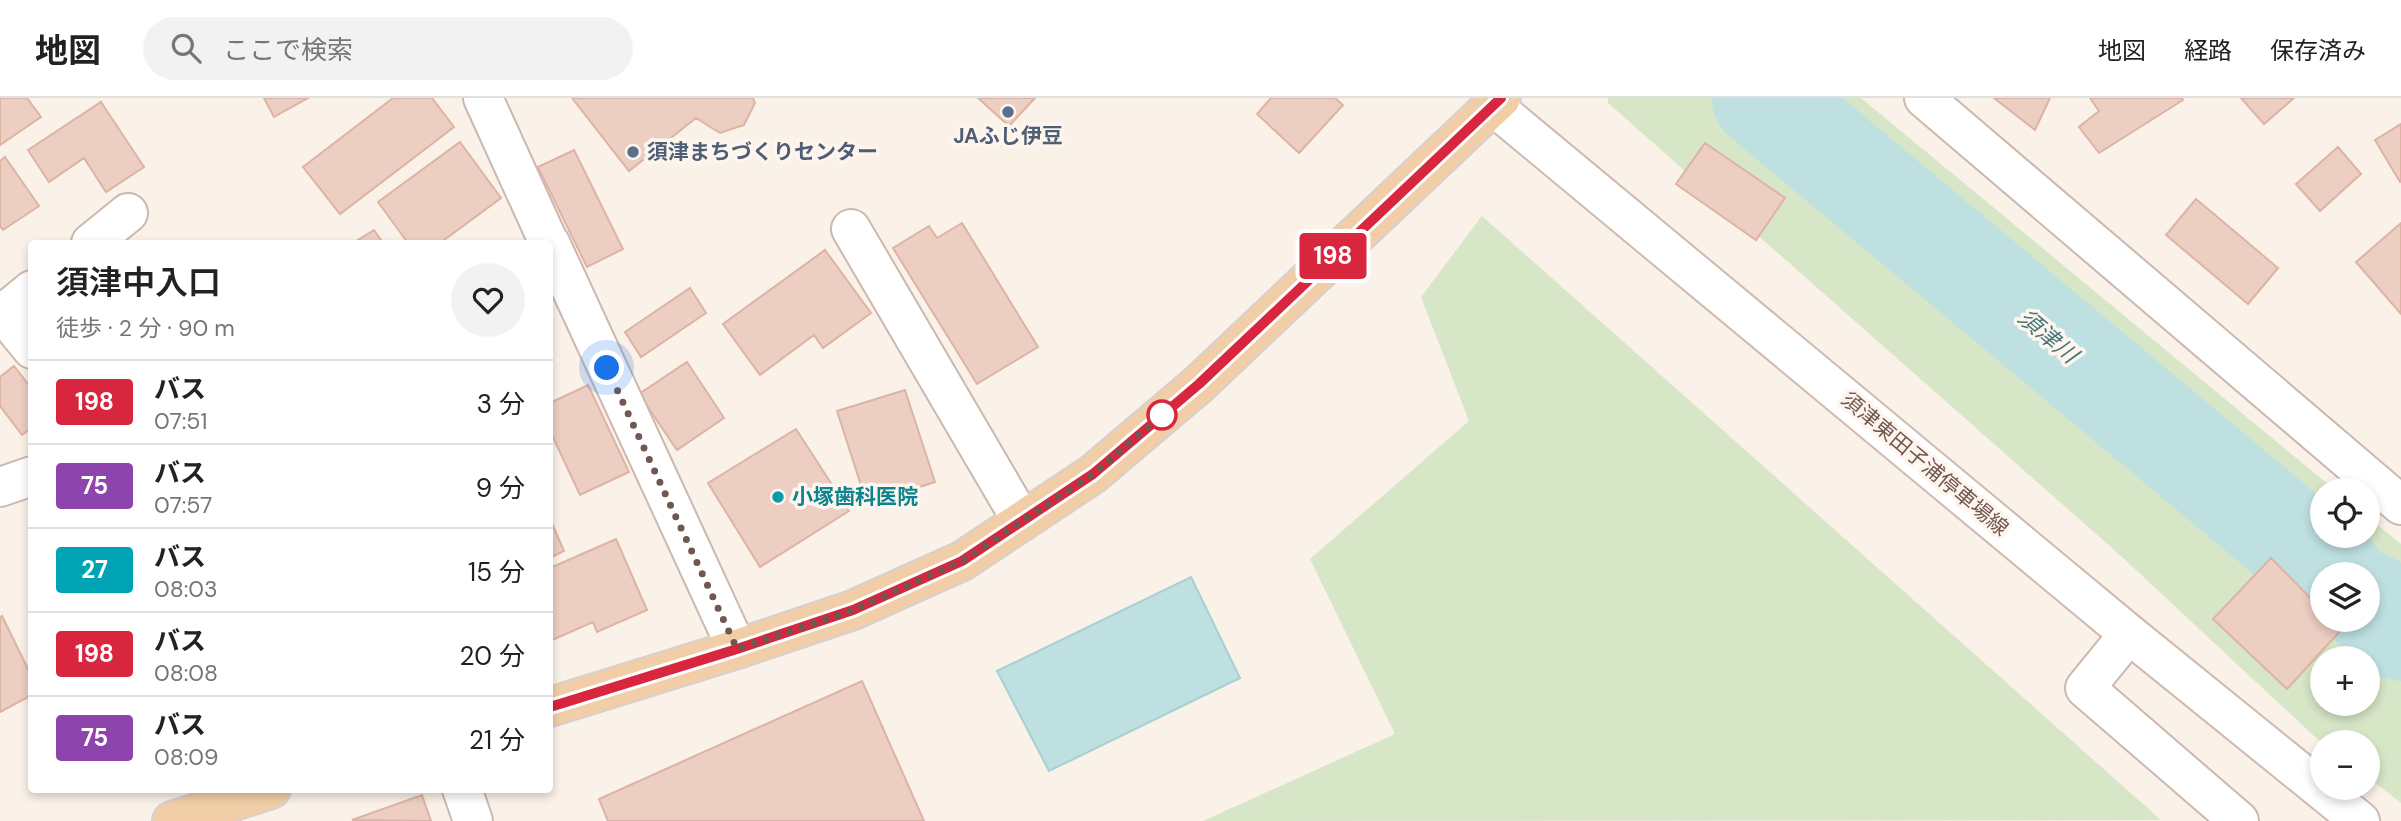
<!DOCTYPE html>
<html lang="ja">
<head>
<meta charset="utf-8">
<style>
  body { margin:0; font-family:"DM Sans","Noto Sans JP",sans-serif; background:#f2f2f2; color:#222; height:100vh; display:flex; flex-direction:column; font-size:26px; white-space:nowrap }
  * { box-sizing:border-box; margin:0 }
  p { font-size:23px; color:#767676 }
  .icon { flex:none; width:38px; height:38px; fill:none; stroke:currentColor; stroke-width:2; stroke-linecap:round; stroke-linejoin:round }
  .map { position:relative; flex:1; overflow:hidden }
  .side { position:absolute; left:28px; top:142px; width:525px; height:553px; display:flex; flex-direction:column; background:#fff; border-radius:7px; box-shadow:0 4px 10px #0003 }
  .side>* { flex:none }
  .badge { padding:0 14px; border-radius:5px; font-size:24px; line-height:46px }
  .tools { position:absolute; left:2310px; top:380px; display:grid; gap:14px }
  .tools a { display:grid; place-items:center; width:70px; height:70px; border-radius:50%; background:#fff; box-shadow:0 4px 10px #0003; font-size:35px }
  .you { position:absolute; width:35px; height:35px; margin:-18px; border:5px solid #fff; border-radius:50%; background:#1a73e8; box-shadow:0 0 0 10px #1a73e833 }
  .map>.badge { position:absolute; translate:-50% -50%; box-shadow:0 0 0 4px #fff }
  .round { display:grid; place-items:center; flex:none; width:74px; height:74px; border-radius:37px; background:#f2f2f2 }
  .summary { display:flex; align-items:center; justify-content:space-between; height:119px; padding:0 28px }
  h1 { font-size:33px; font-weight:600; line-height:52px }
  ul { padding:0; list-style:none }
  li { display:flex; align-items:center; gap:21px; height:84px; padding:0 28px; border-top:2px solid #e0e0e0 }
  li div { flex:1 }
  li b { display:block; font-size:26px }
  li em { font-style:normal }
  li .badge { min-width:77px; font-weight:700; text-align:center }
  header { display:flex; align-items:center; gap:42px; box-sizing:border-box; height:98px; padding:0 35px; background:#fff; border-bottom:2px solid #e0e0e0 }
  header strong { font-size:33px }
  nav { display:flex; gap:38px; margin-inline-start:auto; font-size:24px }
  .search { width:490px; height:63px; background:#f2f2f2; display:flex; align-items:center; gap:18px; box-sizing:border-box; padding:0 24px; border-radius:38px; color:#767676; font-size:26px }
  .map>svg:first-child { display:block }
  .green { fill:#d7e6c7; fill-rule:evenodd }
  .water { fill:#bee0e1; stroke:#a6d0d2; stroke-width:2 }
  .lines { fill:none; stroke-linecap:round; stroke-linejoin:round }
  .river { stroke:#bee0e1; stroke-width:102 }
  .building { fill:#eccec2; stroke:#ddb4a4; stroke-width:2 }
  .minor-casing { stroke:#cbb8af; stroke-width:42 }
  .secondary-casing { stroke:#cfbab0; stroke-width:42 }
  .primary-casing { stroke:#d7d0ce; stroke-width:42 }
  .minor { stroke:#fff; stroke-width:38 }
  .secondary { stroke:#fff; stroke-width:38 }
  .primary { stroke:#f1cea7; stroke-width:38 }
  .line-casing { stroke:#fff; stroke-width:16 }
  .line { stroke:#d7263d; stroke-width:10 }
  .walk { stroke:#71574f; stroke-width:7; stroke-dasharray:0 12.6 }
  .service-dot { fill:#5c6f8a; stroke:#fdf5ee; stroke-width:2.5 }
  .stop-dot { fill:#fff; stroke:#d7263d; stroke-width:3.5 }
  .culture-dot { fill:#0f9aa8; stroke:#fdf5ee; stroke-width:2.5 }
  .labels { text-anchor:middle; stroke-width:7; stroke-linejoin:round; paint-order:stroke }
  .service-label { font-size:21px; font-weight:bold; fill:#4e5e75; stroke:#fdf5ee }
  .street-label { font-size:21px; fill:#71574f; stroke:#fdf5ee }
  .culture-label { font-size:21px; font-weight:bold; fill:#0d838f; stroke:#fdf5ee; text-anchor:start }
  .water-label { font-size:23px; font-style:italic; fill:#47787b; stroke:#fdf5ee }
</style>
</head>
<body>
<header>
<strong>地図</strong>
<div class="search"><svg class="icon" aria-label="search" viewBox="0 0 24 24"><circle cx="10" cy="10" r="6"/><path d="M15 15l6 6"/></svg>ここで検索</div>
<nav><a>地図</a><a>経路</a><a>保存済み</a></nav>
</header>
<div class="map">
<svg width="2401" height="723" viewBox="0 0 2401 723">
  <rect width="100%" height="100%" fill="#faf1e8"/>
  <!-- green -->
  <path class="green" d="M1608,0H1861L2335,392H2322V438H2368V419L2401,446V705L2368,679V644H2322L2313,637L2121,458L1608,5ZM2322,476H2368V522H2322ZM2322,560H2368V606H2322Z
    M1482,118L2161,722L1203,723L1395,636L1310,461L1469,323L1421,199Z"/>
  <!-- water -->
  <path class="water" d="M1191,479L1240,580L1049,673L997,573Z"/>
  <g class="lines">
    <!-- river -->
    <path class="river" d="M1763,0L2333,476
      M2368,504L2401,532"/>
  </g>
  <!-- building -->
  <path class="building" d="M0,0H27L41,19L0,47Z
    M264,0H308L274,19Z
    M393,0H432L454,29L340,116L303,69Z
    M572,0H753L755,5L744,27L720,35L696,20L629,73Z
    M978,0H1035L1009,28Z
    M1271,0H1335L1343,7L1299,55L1257,16Z
    M1994,0H2050L2035,32Z
    M2090,0H2182L2183,2L2099,55L2079,29L2099,13Z
    M2241,0H2294L2264,26Z
    M101,4L144,69L106,94L84,60L49,84L28,52Z
    M2401,26V83L2400,84L2375,42Z
    M460,44L501,100L440,145H408L378,104Z
    M1705,45L1785,100L1756,142L1676,86Z
    M2338,49L2361,76L2320,113L2296,86Z
    M574,52L623,151L587,169L538,69Z
    M5,59L39,108L3,132L0,128V63Z
    M2196,101L2278,170L2248,206L2166,137Z
    M962,125L1038,249L977,286L893,150L929,128L937,140Z
    M2401,125V216L2356,164Z
    M374,132L383,145H353Z
    M825,152L871,215L823,250L814,237L760,277L723,226Z
    M690,190L706,215L641,259L625,234Z
    M687,264L724,320L677,352L639,296Z
    M14,268L32,291V330L22,337L0,308V279Z
    M588,287L629,374L580,397L550,333V305Z
    M905,292L935,384L867,406L837,313Z
    M796,331L849,413L760,469L708,385Z
    M550,421L564,453L550,460Z
    M616,441L647,512L597,534L593,524L550,543V470Z
    M2271,460L2322,512V522H2332L2342,531L2287,591L2213,521Z
    M2,518L32,579V597L0,614V519Z
    M862,583L924,723H608L599,701Z
    M422,697L431,723L352,722Z"/>
  <g class="lines">
    <defs>
      <path id="minor" d="M483,0L549,145
        M1924,0L2401,407
        M851,131L1022,423
        M91,145L128,115
        M550,145L737,551
        M0,212L32,251
        M4,215L32,192
        M0,389L32,378
        M2129,536L2085,590L2239,723
        M462,691L473,723"/>
      <path id="secondary" d="M1492,7L2129,536L2360,723"/>
      <path id="primary" d="M550,609L737,551L853,512L962,463L1093,376L1199,286L1501,0
        M172,723L271,691"/>
    </defs>
    <!-- minor casing -->
    <use href="#minor" class="minor-casing"/>
    <!-- secondary casing -->
    <use href="#secondary" class="secondary-casing"/>
    <!-- primary casing -->
    <use href="#primary" class="primary-casing"/>
    <!-- minor -->
    <use href="#minor" class="minor"/>
    <!-- secondary -->
    <use href="#secondary" class="secondary"/>
    <!-- primary -->
    <use href="#primary" class="primary"/>
  </g>
  <g class="lines">
    <defs>
      <path id="line" d="M550,609L737,551L853,512L962,463L1093,376L1199,286L1501,0"/>
    </defs>
    <!-- line casing -->
    <use href="#line" class="line-casing"/>
    <!-- line -->
    <use href="#line" class="line"/>
    <!-- walk -->
    <path class="walk" d="M607,270L737,551L853,512L962,463L1093,376L1162,317"/>
  </g>
  <!-- markers -->
  <g class="service-dot">
    <circle cx="1008" cy="14" r="7"/>
    <circle cx="633" cy="54" r="7"/>
  </g>
  <circle class="stop-dot" cx="1162" cy="317" r="14"/>
  <circle class="culture-dot" cx="778" cy="399" r="7"/>
  <g class="labels">
    <!-- service labels -->
    <g class="service-label">
      <text x="1008" y="45">JAふじ伊豆</text>
      <text x="647" y="61" text-anchor="start">須津まちづくりセンター</text>
    </g>
    <!-- street labels -->
    <g class="street-label">
      <text transform="translate(1925 366) rotate(40)" y="7">須津東田子浦停車場線</text>
    </g>
    <!-- culture labels -->
    <g class="culture-label">
      <text x="792" y="406">小塚歯科医院</text>
    </g>
    <!-- water labels -->
    <g class="water-label">
      <text transform="translate(2048 238) rotate(40)" y="8">須津川</text>
    </g>
  </g>
</svg>
<div class="tools">
<a><svg class="icon" aria-label="locate" viewBox="0 0 24 24"><circle cx="12" cy="12" r="6"/><path d="M12 2v4M12 18v4M2 12h4M18 12h4"/></svg></a>
<a><svg class="icon" aria-label="layers" viewBox="0 0 24 24"><path d="M12 4l9 5-9 5-9-5zM3 14l9 5 9-5"/></svg></a>
<a>+</a>
<a>−</a>
</div>
<div class="you" style="left:607px;top:270px"></div>
<b class="badge" style="left:1333px;top:158px;background:#d7263d;color:#fff">198</b>
<section class="side">
<div class="summary"><div><h1>須津中入口</h1><p>徒歩 · 2 分 · 90 m</p></div><a class="round"><svg class="icon" aria-label="heart" viewBox="0 0 24 24"><path d="M12 20l-8-8c-3-5 5-10 8-4 3-6 11-1 8 4z"/></svg></a></div>
<ul>
<li><span class="badge" style="background:#d7263d;color:#fff">198</span><div><b>バス</b><p>07:51</p></div><em>3 分</em></li>
<li><span class="badge" style="background:#8e44ad;color:#fff">75</span><div><b>バス</b><p>07:57</p></div><em>9 分</em></li>
<li><span class="badge" style="background:#00a3b4;color:#fff">27</span><div><b>バス</b><p>08:03</p></div><em>15 分</em></li>
<li><span class="badge" style="background:#d7263d;color:#fff">198</span><div><b>バス</b><p>08:08</p></div><em>20 分</em></li>
<li><span class="badge" style="background:#8e44ad;color:#fff">75</span><div><b>バス</b><p>08:09</p></div><em>21 分</em></li>
</ul>
</section>
</div>
</body>
</html>
